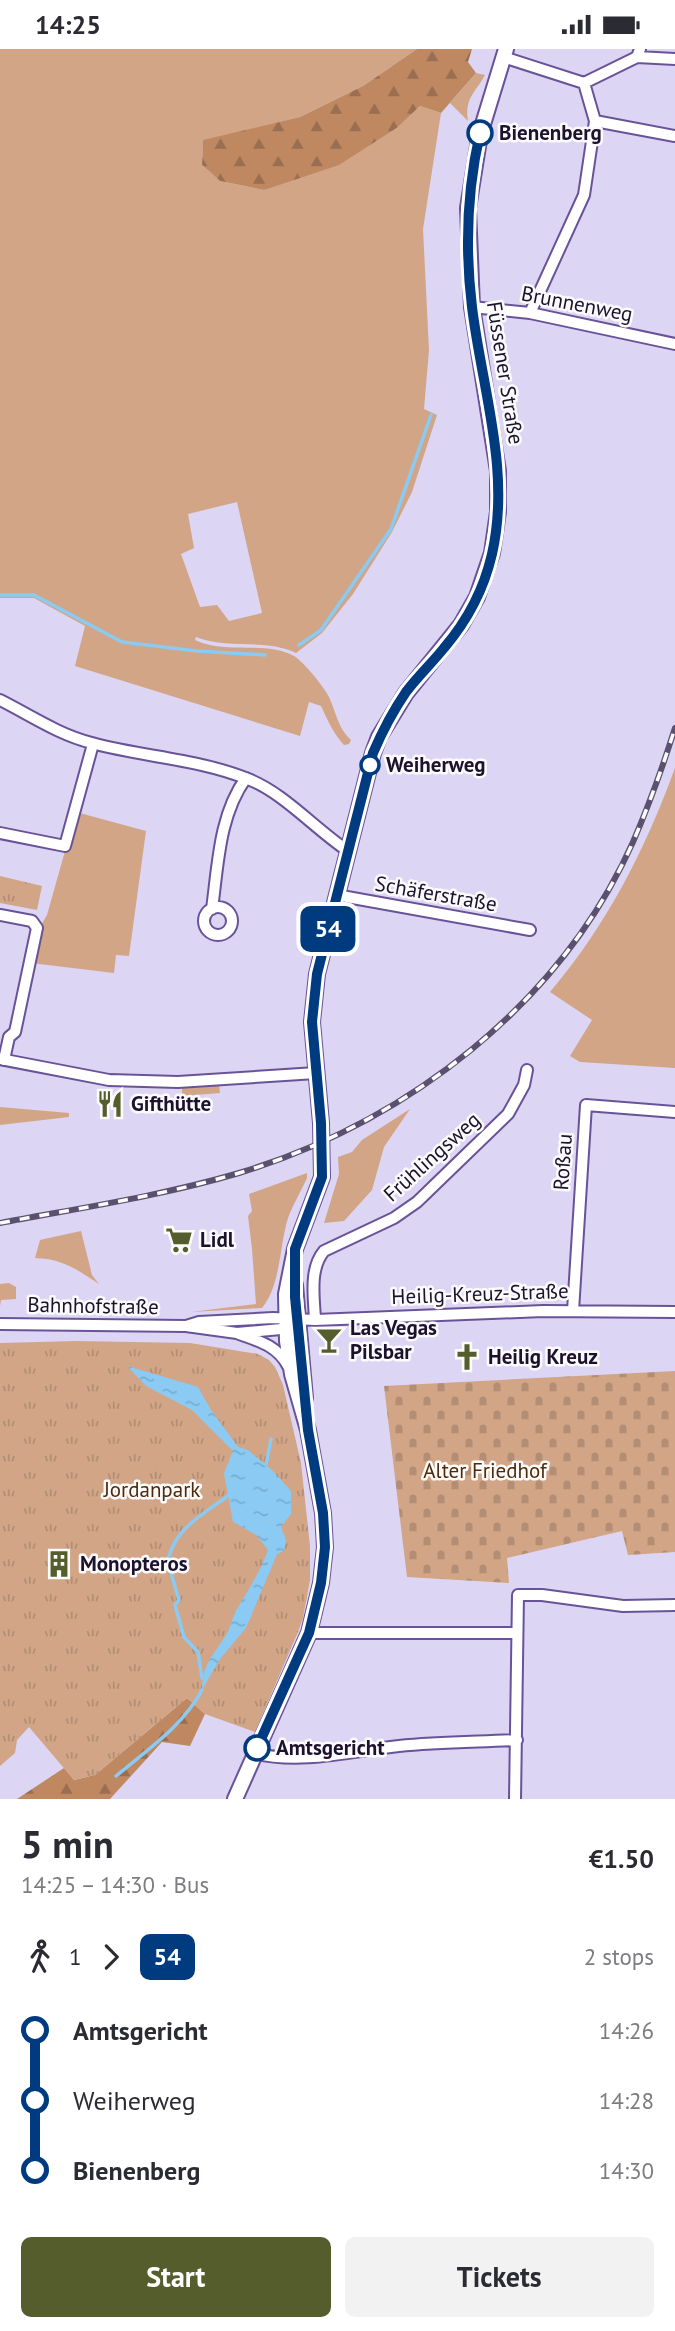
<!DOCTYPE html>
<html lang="en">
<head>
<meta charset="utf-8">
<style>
  body { margin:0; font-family:"PT Sans",sans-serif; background:#f2f2f3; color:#2b2b33; height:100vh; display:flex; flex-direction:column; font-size:26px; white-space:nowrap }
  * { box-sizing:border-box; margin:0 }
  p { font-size:23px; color:#7c7c81 }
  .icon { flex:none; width:38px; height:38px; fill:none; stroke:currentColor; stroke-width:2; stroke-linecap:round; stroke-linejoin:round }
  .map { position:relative; height:1750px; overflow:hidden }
  .details { display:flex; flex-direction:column; background:#fff; flex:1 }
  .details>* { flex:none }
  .badge { padding:0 14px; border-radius:10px; font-size:24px; line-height:46px }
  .map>.badge { position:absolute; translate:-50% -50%; box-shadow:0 0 0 4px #fff }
  .legs { display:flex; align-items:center; gap:10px; height:77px; padding:0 21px; font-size:23px }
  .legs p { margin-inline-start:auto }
  .headline { display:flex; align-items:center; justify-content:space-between; height:119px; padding:0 21px }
  h1 { font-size:38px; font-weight:700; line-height:52px }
  .action { display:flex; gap:14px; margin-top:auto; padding:14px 21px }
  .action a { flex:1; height:80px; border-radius:10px; background:#565d2c; color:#fff; font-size:28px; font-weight:700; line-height:80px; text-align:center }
  .action a+a { background:#f2f2f3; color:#2b2b33 }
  ul { padding:0 21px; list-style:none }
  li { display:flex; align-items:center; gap:24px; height:70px; font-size:26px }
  li i { display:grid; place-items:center; width:10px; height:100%; margin:0 9px; background:currentColor }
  li i::after { content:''; width:18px; height:18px; margin:-9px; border:5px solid; border-radius:50%; background:#fff }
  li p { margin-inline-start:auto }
  li:first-child i { background:linear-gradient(#0000 50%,currentColor 0) }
  li:last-child i { background:linear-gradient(currentColor 50%,#0000 0) }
  .status { display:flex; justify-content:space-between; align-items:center; height:49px; padding:0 35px; background:#fff; direction:ltr }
  .status svg { height:19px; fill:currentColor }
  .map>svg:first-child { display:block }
  .grass { fill:#d1a586; fill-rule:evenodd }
  .forest { fill:url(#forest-firs) }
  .cemetery { fill:url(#cemetery-stones) }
  .park { fill:url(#park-tufts) }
  .water { fill:url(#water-ripples) }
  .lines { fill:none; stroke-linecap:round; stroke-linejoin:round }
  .stream { stroke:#8bcbf3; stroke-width:3.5 }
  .minor-casing { stroke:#695398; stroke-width:14 }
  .major-casing { stroke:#695398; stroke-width:18 }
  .minor { stroke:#fff; stroke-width:10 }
  .major { stroke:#fff; stroke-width:14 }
  .rail-casing { stroke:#5a516e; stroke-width:6 }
  .rail { stroke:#fbfbfb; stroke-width:3.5; stroke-dasharray:10; stroke-linecap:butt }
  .line-1-casing { stroke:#fff; stroke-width:16 }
  .line-1 { stroke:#003b80; stroke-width:10 }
  .stop-1-dot { fill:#fff; stroke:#003b80; stroke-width:3.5 }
  .labels { text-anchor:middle; stroke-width:5; stroke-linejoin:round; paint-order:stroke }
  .stop-label { font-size:21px; font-weight:bold; fill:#1c122e; stroke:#fbfbfb; text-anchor:start }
  .street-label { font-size:21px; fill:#1c122e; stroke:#fbfbfb }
  .poi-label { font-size:21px; font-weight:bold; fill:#1c122e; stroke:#fbfbfb; text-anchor:start }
  .park-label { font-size:21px; fill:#4f2a0a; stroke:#fbfbfb }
</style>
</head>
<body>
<div class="status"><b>14:25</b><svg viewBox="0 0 49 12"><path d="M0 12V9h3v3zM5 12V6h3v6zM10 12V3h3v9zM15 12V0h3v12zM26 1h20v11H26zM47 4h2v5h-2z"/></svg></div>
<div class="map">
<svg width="675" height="1750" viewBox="0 0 675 1750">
  <defs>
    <pattern id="forest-firs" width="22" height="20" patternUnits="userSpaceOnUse" patternTransform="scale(1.75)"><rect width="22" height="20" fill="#bf8860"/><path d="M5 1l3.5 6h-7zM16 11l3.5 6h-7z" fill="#9a6e50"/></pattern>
    <pattern id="cemetery-stones" width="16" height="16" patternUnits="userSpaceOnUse" patternTransform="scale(1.75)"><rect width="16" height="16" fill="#d1a586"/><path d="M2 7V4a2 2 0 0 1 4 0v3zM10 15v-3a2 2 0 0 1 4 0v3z" fill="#b38d74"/></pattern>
    <pattern id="park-tufts" width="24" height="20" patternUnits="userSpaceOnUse" patternTransform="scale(1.75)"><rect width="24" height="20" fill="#d1a586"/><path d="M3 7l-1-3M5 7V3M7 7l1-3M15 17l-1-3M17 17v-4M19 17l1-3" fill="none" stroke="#b38d74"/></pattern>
    <pattern id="water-ripples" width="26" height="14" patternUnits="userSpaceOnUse" patternTransform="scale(1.75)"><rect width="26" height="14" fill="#8bcbf3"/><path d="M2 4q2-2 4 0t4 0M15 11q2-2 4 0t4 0" fill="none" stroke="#77add1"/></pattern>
  </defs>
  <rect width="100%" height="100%" fill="#ddd5f4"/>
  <!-- grass -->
  <path class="grass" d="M0,0H417L363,37L300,68L203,92L202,116L220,132L264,141L398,78L420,57L441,64L423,180L429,301L424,360L437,366L412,443L392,483L353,545L322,584L296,604C264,589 228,601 196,588L195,591C226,606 265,591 294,607C304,613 324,638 329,648C336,663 338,680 351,691L349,695L344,696C333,684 328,672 321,657L309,653L300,687L75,617L85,577L34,549H0ZM237,453L262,564L229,572L217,556L200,558L181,505L194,499L188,465Z
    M476,24L485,26C475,44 464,50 468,72L450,54Z
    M675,719V1019L580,1013L570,1007L592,971L550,943C607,876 645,801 675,719Z
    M76,763L146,782L129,907L116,906L114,924L31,914L39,880L47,866Z
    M219,1035L220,1044L182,1047V1039Z
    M0,1058L69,1064V1068L0,1076Z
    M410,1060L384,1098L372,1141L344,1172L324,1174L339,1125L338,1108L352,1103L362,1091Z
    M307,1124V1129C301,1142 293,1156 288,1169C279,1198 281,1236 262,1259L191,1263L256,1255L252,1200L248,1167L252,1162L249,1145Z
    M81,1182L92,1226L99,1235C76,1220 63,1210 35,1209L40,1191Z
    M9,1234L16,1238V1250L1,1251L0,1257V1235Z"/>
  <!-- forest -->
  <path class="forest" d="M417,0H472L468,13L476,24L441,64L420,57L398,78L339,116L264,141L220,132L202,116L203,91L300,68L363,37Z
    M187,1649L205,1665L190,1697L162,1693L110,1750H17L64,1719L74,1731L95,1726Z"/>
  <!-- cemetery -->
  <path class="cemetery" d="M675,1322V1503L628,1506L622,1482L507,1509L509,1534L407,1528L384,1337Z"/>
  <!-- park -->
  <path class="park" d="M0,827L42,837L37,861L0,854Z
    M76,1292L190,1294L258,1305L269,1311L275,1318L283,1336L301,1414L310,1497V1531L303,1569L298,1583L255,1683L205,1665L187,1649L95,1726L74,1731L29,1678L17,1691L15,1704L0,1717V1294Z"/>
  <!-- water -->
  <path class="water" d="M127,1317L198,1338L211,1361L238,1398L248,1401L273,1422L291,1442V1465L281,1478L286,1491L284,1502L277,1505L246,1579L220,1610L202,1641C203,1612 213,1608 226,1586C231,1578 232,1568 237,1560C249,1540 260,1523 268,1501L256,1486L233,1473L224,1424L233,1402L192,1361L146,1337Z"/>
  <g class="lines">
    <!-- stream -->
    <path class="stream" d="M0,546H34L122,593L197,602L265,606
      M299,596L321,581L391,480L431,366
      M266,1416L271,1390
      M202,1629L198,1603L184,1588L175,1556L179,1551C176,1541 168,1517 169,1508C176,1478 207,1463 229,1446
      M116,1727C147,1701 183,1677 202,1641"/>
    <defs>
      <path id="minor" d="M503,8L584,34L637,8L640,0
        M637,8L675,10
        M595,72L675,87
        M472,258L530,264L675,295
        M530,264L584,146L595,72L584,34
        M0,651C30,666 59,686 92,694C143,708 199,710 248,730C284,744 315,780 348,802
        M0,784L65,797L93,695
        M336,846L530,881
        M204 872a14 14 0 1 1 28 0a14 14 0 1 1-28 0Z
        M212,860C218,816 219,766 246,729
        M0,866L32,872L37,879L15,983L9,988L4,1011
        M0,1010L109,1031L178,1033L316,1024
        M573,1262L586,1056L675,1063
        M315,1271C314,1248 309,1220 324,1202L394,1169L417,1153L508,1065L524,1036L527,1021
        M0,1275L186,1277L237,1284L292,1279
        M186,1277L199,1273L273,1269L315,1271L543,1262L675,1263
        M239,1285C259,1292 278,1297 288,1317
        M309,1584H517
        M254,1704C299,1716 353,1702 399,1697C438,1693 478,1693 517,1691
        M515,1750L518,1546H542L623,1557L675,1556"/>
      <path id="major" d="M295,1236L305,1349
        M235,1750L309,1584L321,1534L325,1498L323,1464L308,1381L292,1325L287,1292L286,1245L295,1200L322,1128L321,1074L312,973L317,925L373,704L379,688L406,644L461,576L477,548L492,504L498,463V422L472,258L468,159L480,85L506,0"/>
    </defs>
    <!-- minor casing -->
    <use href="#minor" class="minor-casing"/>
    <!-- major casing -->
    <use href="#major" class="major-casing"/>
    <!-- minor -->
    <use href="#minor" class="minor"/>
    <!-- major -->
    <use href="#major" class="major"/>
    <defs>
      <path id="rail" d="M0,1174C80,1159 161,1147 239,1124C407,1073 560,956 633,793C649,756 663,717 675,679"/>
    </defs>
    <!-- rail casing -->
    <use href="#rail" class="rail-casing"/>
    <!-- rail -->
    <use href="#rail" class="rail"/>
  </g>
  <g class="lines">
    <defs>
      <path id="line-1" d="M257,1699L309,1584L321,1534L325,1498L323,1464L308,1381L295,1248V1200L322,1128L321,1074L312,973L317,925L373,704C382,683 393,662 406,643C417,628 432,614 444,599C467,572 484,540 492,505C511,422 482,340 472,258C465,200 467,141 480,84"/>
    </defs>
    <!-- line-1 casing -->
    <use href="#line-1" class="line-1-casing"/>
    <!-- line-1 -->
    <use href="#line-1" class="line-1"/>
  </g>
  <!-- icons -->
  <defs>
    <symbol id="restaurant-bare" viewBox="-9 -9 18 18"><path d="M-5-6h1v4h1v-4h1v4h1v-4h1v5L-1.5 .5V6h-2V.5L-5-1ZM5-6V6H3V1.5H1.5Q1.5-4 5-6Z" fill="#565d2c" stroke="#fbfbfb" stroke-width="2.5" paint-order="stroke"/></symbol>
    <symbol id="supermarket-bare" viewBox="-9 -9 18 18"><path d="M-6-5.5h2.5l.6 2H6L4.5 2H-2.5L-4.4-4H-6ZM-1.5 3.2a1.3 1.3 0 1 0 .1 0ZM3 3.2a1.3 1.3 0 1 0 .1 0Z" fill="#565d2c" stroke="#fbfbfb" stroke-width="2.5" paint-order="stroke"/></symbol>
    <symbol id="bar-bare" viewBox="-9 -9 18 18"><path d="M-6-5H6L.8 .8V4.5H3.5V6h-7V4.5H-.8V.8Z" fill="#565d2c" stroke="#fbfbfb" stroke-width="2.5" paint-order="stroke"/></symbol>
    <symbol id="church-bare" viewBox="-9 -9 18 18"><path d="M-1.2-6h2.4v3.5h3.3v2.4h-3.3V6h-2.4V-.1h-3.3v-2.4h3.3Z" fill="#565d2c" stroke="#fbfbfb" stroke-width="2.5" paint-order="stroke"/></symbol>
    <symbol id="building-bare" viewBox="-9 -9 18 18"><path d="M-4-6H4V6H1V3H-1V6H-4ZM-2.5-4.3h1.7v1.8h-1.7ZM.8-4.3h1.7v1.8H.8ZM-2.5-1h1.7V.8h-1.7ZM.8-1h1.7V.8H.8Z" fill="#565d2c" stroke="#fbfbfb" stroke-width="2.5" paint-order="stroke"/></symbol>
  </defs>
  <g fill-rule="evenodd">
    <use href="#restaurant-bare" x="91" y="1036" width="38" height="38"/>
    <use href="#supermarket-bare" x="160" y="1172" width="38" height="38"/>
    <use href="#bar-bare" x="310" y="1272" width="38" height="38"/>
    <use href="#church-bare" x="448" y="1289" width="38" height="38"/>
    <use href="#building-bare" x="40" y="1496" width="38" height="38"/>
  </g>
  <!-- markers -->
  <g class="stop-1-dot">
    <circle cx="480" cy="84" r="12"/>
    <circle cx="370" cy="716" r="9"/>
    <circle cx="257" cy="1699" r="12"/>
  </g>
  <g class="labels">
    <!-- stop labels -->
    <g class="stop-label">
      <text x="499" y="91">Bienenberg</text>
      <text x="386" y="723">Weiherweg</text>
      <text x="276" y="1706">Amtsgericht</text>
    </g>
    <!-- street labels -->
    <g class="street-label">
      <text transform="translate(577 255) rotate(11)" y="7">Brunnenweg</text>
      <text transform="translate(505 324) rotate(81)" y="7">Füssener Straße</text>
      <text transform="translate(436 845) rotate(10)" y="7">Schäferstraße</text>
      <text transform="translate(432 1108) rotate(-42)" y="7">Frühlingsweg</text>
      <text transform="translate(563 1113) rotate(-86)" y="7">Roßau</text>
      <text transform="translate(480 1245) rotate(-2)" y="7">Heilig-Kreuz-Straße</text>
      <text transform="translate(93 1257) rotate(1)" y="7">Bahnhofstraße</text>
    </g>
    <!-- poi labels -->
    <g class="poi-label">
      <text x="131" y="1062">Gifthütte</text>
      <text x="200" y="1198">Lidl</text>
      <text x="350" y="1286">Las Vegas<tspan x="350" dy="24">Pilsbar</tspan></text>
      <text x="488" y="1315">Heilig Kreuz</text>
      <text x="80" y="1522">Monopteros</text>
    </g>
    <!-- park labels -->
    <g class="park-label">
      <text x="485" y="1429">Alter Friedhof</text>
      <text x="152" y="1448">Jordanpark</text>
    </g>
  </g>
</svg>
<b class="badge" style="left:328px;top:880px;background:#003b80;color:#fff">54</b>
</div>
<section class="details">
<div class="headline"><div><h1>5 min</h1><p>14:25 – 14:30 · Bus</p></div><b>€1.50</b></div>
<div class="legs"><svg class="icon" aria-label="walk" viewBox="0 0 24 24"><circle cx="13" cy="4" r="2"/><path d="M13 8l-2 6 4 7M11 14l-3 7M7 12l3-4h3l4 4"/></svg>1<svg class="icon" aria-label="forward" viewBox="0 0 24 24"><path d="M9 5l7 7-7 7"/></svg><b class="badge" style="background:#003b80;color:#fff">54</b><p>2 stops</p></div>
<ul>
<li><i style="color:#003b80"></i><b>Amtsgericht</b><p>14:26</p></li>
<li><i style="color:#003b80"></i><span>Weiherweg</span><p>14:28</p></li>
<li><i style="color:#003b80"></i><b>Bienenberg</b><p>14:30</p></li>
</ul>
<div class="action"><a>Start</a><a>Tickets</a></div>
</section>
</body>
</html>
